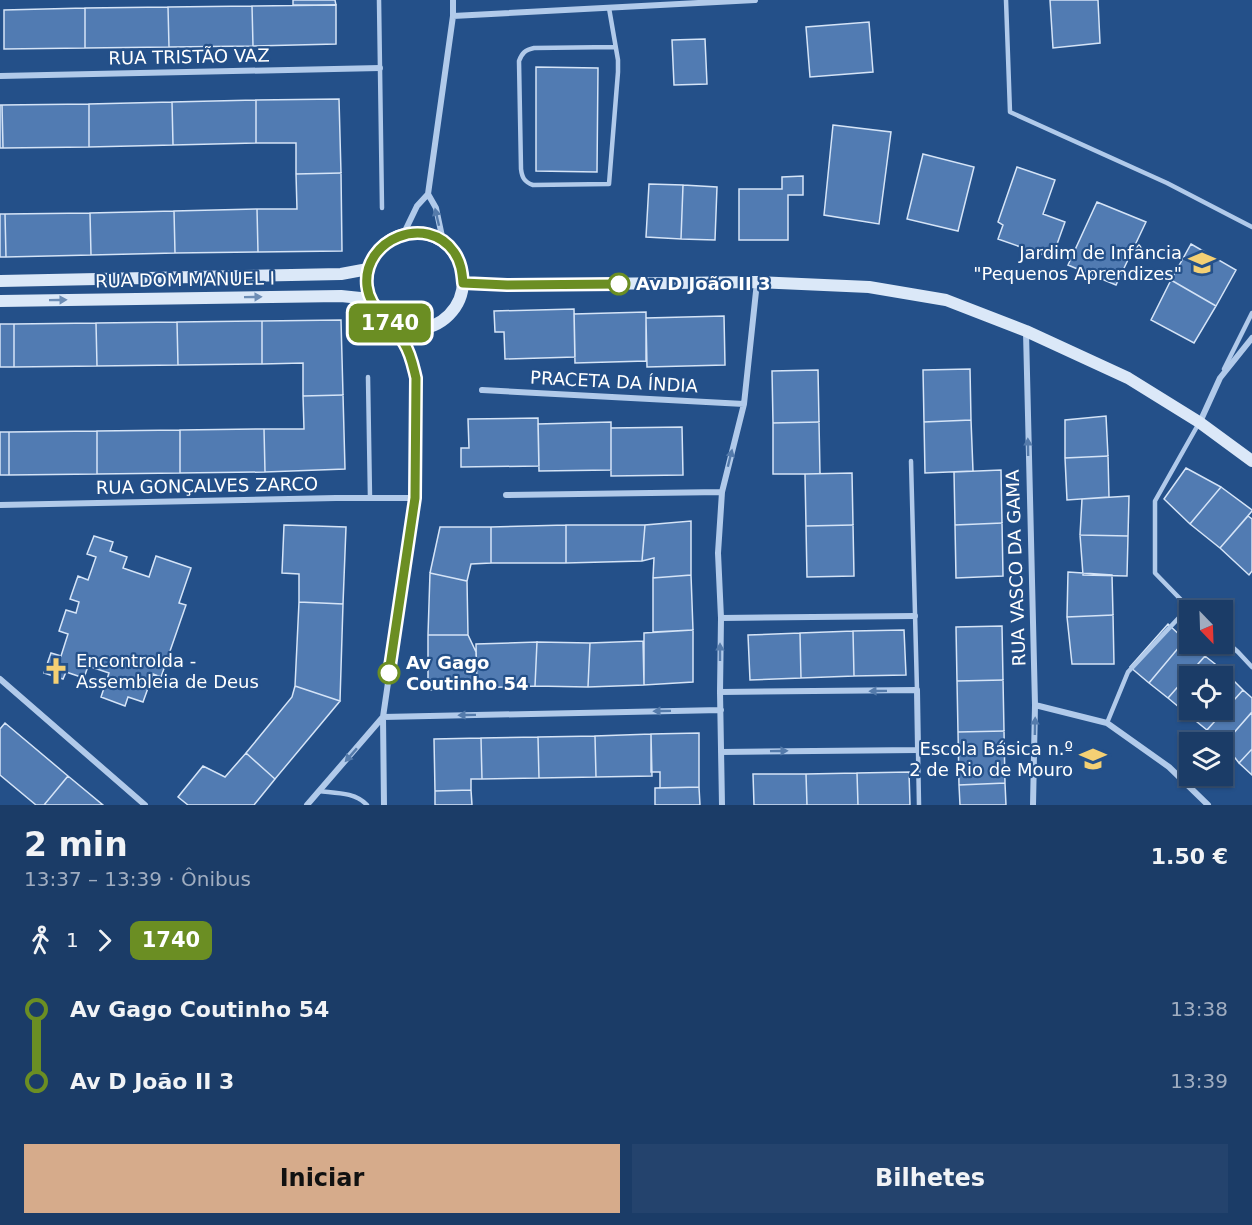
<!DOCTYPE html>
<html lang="pt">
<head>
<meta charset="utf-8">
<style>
  body { margin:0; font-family:"DejaVu Sans",sans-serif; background:#24436d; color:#f1f3f6; height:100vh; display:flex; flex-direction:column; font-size:22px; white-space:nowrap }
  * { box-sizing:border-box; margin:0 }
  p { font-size:20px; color:#a0adc0 }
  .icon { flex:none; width:33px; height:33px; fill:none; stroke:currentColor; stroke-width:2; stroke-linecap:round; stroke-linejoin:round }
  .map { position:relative; height:805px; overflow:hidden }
  .side { display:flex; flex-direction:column; background:#1b3c67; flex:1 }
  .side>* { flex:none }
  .badge { padding:0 12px; border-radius:9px; font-size:21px; line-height:39px }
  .needle { width:39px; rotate:157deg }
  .tools { position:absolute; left:1179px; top:600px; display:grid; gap:12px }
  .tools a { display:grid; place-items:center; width:54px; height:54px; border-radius:0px; background:#1b3c67; box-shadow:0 2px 4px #0004,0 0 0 2px #39567b; font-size:30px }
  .map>.badge { position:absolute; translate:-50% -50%; box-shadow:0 0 0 3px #fff }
  .legs { display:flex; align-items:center; gap:9px; height:66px; padding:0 24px; font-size:20px }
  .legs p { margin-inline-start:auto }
  .head { display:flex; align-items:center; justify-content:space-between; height:102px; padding:0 24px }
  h1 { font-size:33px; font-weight:800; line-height:45px }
  .cta { display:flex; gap:12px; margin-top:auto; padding:12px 24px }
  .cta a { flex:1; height:69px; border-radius:0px; background:#d6ab8b; color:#111; font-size:24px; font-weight:800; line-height:69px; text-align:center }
  .cta a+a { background:#24436d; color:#f1f3f6 }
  ul { padding:0 24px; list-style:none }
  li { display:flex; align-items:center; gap:21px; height:72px; font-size:22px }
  li i { display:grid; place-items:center; width:9px; height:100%; margin:0 8px; background:currentColor }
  li i::after { content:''; width:15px; height:15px; margin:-8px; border:4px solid; border-radius:50%; background:#1b3c67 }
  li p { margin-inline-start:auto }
  li:first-child i { background:linear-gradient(#0000 50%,currentColor 0) }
  li:last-child i { background:linear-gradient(currentColor 50%,#0000 0) }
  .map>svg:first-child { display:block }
  .building { fill:#517bb2; stroke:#d5e4f7; stroke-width:1.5 }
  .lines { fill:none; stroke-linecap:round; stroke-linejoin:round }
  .lane { stroke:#b1caea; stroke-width:4.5 }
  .street { stroke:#b1caea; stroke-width:6 }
  .secondary { stroke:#dbe8f8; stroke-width:12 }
  .oneway { fill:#557bab }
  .oneway2 { fill:#6d8db5 }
  .line-1-casing { stroke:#fff; stroke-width:14 }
  .line-1 { stroke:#6b8e23; stroke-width:9 }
  .stop-1-dot { fill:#fff; stroke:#6b8e23; stroke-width:3 }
  .labels { text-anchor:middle; stroke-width:4.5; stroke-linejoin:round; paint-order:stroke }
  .street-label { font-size:18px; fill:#fff; stroke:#245089 }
  .poi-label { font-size:18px; fill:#fff; stroke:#245089; text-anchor:end }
  .stop-label { font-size:18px; font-weight:bold; fill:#fff; stroke:#245089; text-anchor:start }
</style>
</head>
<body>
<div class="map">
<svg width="1252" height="805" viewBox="0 0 1252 805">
  <rect width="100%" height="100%" fill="#245089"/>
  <!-- building -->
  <path class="building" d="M293,0H335L336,5H293Z
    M1050,0H1098L1100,43L1053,48Z
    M336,5V44L253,46L252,6Z
    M252,6L253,46L169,47L168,7Z
    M168,7L169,47L85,48V8Z
    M85,8V48L4,49V10Z
    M869,22L873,72L810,77L806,27Z
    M705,39L707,84L674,85L672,40Z
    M536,67L598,68L597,172L536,171Z
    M339,99L341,173L296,174V143H256V100Z
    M256,100V143L173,145L172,102Z
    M172,102L173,145L89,147V104Z
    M89,104V147L3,148L2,105Z
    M0,105H2L3,148H0Z
    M833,125L891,132L879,224L824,215Z
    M923,154L974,167L958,231L907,219Z
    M1017,167L1055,180L1043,214L1065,222L1052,258L998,239L1003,225L998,222Z
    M341,173L342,251L258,252L257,209H297L296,174Z
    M803,176V195H788V240H739V189H782V177Z
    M649,184L683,185L681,239L646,237Z
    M683,185L717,187L715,240L681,239Z
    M1097,202L1146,222L1116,285L1068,265Z
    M257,209L258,252L175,253L174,211Z
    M174,211L175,253L91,255L90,213Z
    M90,213L91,255L6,257L5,214Z
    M0,214H5L6,257H0Z
    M1191,244L1236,270L1216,306L1171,280Z
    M1171,280L1216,306L1194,343L1151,320Z
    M574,309L575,357L505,359L504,332H495L494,311Z
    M646,312V361L575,363L574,314Z
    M724,316L725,365L647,367L646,318Z
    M341,320L343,395L303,396V363L262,364V321Z
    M262,321V364L178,365L177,322Z
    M177,322L178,365L97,366L96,323Z
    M96,323L97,366L14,367V324Z
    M0,324H14V367H0Z
    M970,369L971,420L924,422L923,370Z
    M818,370L819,422L773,423L772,371Z
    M343,395L345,469L265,472L264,429H304L303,396Z
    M1106,416L1108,456L1065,458V420Z
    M538,418L539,466L461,467V448H469L468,419Z
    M971,420L973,471L925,473L924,422Z
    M611,422V470L539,471L538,424Z
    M819,422L820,474H773V423Z
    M682,427L683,475L611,476V428Z
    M264,429L265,472L180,473V430Z
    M180,430V473L97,474V431Z
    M97,431V474L9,475V432Z
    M0,432H9V475H0Z
    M1108,456L1109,497L1067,500L1065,458Z
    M1186,468L1221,487L1190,524L1164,499Z
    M1001,470L1002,523L955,525L954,472Z
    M852,473L853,525L806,526L805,474Z
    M1221,487L1252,510V511L1220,548L1190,524Z
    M1129,496L1128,536L1080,535L1082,499Z
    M1248,516L1252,519V571L1249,575L1220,548Z
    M691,521V575L653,578L654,558L642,561L645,525Z
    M1002,523L1003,576L956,578L955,525Z
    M284,525L346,527L343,604L299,602V574L282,573Z
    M566,525H645L642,561L566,563Z
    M566,525V563H491V527Z
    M853,525L854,576L807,577L806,526Z
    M440,527H491V563L471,564L467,581L430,573Z
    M1080,535L1128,536L1127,576L1083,575Z
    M94,536L113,542L110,551L127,557L123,568L149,577L156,556L191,568L179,603L186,605L161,677L153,674L143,702L128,697L125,706L101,697L109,673L88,666L84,678L66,672L63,679L44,673L51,653L61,656L68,634L59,631L66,610L76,613L79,602L70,599L78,576L88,580L96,557L87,554Z
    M1068,572L1112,575L1113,615L1067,617Z
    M430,573L467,581L468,635H428Z
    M691,575L693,630L653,632V578Z
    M299,602L343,604L340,701L295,686Z
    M1113,615L1114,664H1072L1067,617Z
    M1168,624L1185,640L1149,683L1130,667Z
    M1002,626L1003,680L957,681L956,627Z
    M693,630V682L644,685V633Z
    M904,630L906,675L854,676L853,631Z
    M853,631L854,676L801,678L800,633Z
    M800,633L801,678L750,680L748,635Z
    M428,635H468L476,652L477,688L428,690Z
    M1185,640L1205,656L1168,698L1149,683Z
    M643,641L644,685L588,687L590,643Z
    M537,642L535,686L477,688L476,644Z
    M537,642L590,643L588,687L535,686Z
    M1205,656L1224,671L1219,676H1190V709L1186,713L1168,698Z
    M1224,671L1243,690L1207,730L1186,713L1190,709L1222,710V676H1219Z
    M1003,680L1004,731L958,732L957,681Z
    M295,686L340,701L275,779L246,753L292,697Z
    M1243,690L1252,698V712L1224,744L1207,730Z
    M1252,712V749L1239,763L1224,744Z
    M5,723L68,776L44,805H36L0,775V729Z
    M1004,731L1005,783L959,785L958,732Z
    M699,733V787L660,788V772H651V734Z
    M651,734L652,776L596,777L595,736Z
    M595,736L596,777L539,778L538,737Z
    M538,737L539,778L482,779L481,738Z
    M481,738L482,779H471V790L435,791L434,739Z
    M1252,749V775L1239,763Z
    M246,753L275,779L254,805H188L178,797L203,766L225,777Z
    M909,772L910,805H858L857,773Z
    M857,773L858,805H807L806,774Z
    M753,774H806L807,805H754Z
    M68,776L103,805H44Z
    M1005,783L1006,805H960L959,785Z
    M699,787L700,805H655V788Z
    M471,790L472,805H435V791Z"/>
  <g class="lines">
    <!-- lane -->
    <path class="lane" d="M379,0L382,208
      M1006,0L1010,112L1167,183L1252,227
      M609,8L618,60V72L609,184L533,185C524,182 522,177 521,169L519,61C522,53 525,50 534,48L615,47
      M1224,369L1252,313
      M368,377L370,498
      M911,461L917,690
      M1191,610L1155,573V501L1199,423
      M1222,638L1238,652L1252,667
      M1107,723L1128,672L1188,608
      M918,750L919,805
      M319,791C335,793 355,792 367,805"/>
    <!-- street -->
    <path class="street" d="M453,16L755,0
      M0,76L380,68
      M403,235L417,206L428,194
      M443,241L436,208L428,194L453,16V0
      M1026,332L1035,705L1033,805
      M482,390L744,404
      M1200,422L1220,378L1252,338
      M506,495L722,492
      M0,505L336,498H415
      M721,618L915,616
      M0,679L145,805
      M720,692L917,690L918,750L721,752
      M1035,705L1107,723L1169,767L1208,805
      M383,717L721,710
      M307,805L382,718
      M384,805L383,717L415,498L416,378C411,353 403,341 388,320
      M722,805L720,692L721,618L718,553L722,492L744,404L757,282"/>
    <!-- secondary -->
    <path class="secondary" d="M367 281a48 48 0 1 1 96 0a48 48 0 1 1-96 0Z
      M0,281L341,274L368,269
      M463,283L507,285L757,282L869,287L946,300L1026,331L1128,378L1199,422L1252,461
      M0,301L341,296L370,299"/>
  </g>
  <!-- one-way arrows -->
  <defs><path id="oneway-solid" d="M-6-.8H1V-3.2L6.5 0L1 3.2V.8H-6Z" transform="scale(1.5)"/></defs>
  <g class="oneway">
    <use href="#oneway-solid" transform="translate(437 217) rotate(-103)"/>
    <use href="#oneway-solid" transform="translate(1028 447) rotate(-91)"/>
    <use href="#oneway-solid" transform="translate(730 458) rotate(-76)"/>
    <use href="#oneway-solid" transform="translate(720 652) rotate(-90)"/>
    <use href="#oneway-solid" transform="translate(878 691) rotate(179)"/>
    <use href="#oneway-solid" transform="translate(662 711) rotate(179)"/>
    <use href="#oneway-solid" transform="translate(467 715) rotate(179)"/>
    <use href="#oneway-solid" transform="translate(1035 726) rotate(-89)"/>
    <use href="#oneway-solid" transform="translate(779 751) rotate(-1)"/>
    <use href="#oneway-solid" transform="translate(351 755) rotate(131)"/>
  </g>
  <g class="oneway2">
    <use href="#oneway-solid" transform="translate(253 297) rotate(-1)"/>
    <use href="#oneway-solid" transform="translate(58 300) rotate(-1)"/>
  </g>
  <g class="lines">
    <defs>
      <path id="line-1" d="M389,673L415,498L416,378C413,366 411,354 404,343C400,336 394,327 388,321C378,309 369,303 367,286C362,239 427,213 454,252C461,262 462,272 463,283L507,285L619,284"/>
    </defs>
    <!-- line-1 casing -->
    <use href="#line-1" class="line-1-casing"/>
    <!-- line-1 -->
    <use href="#line-1" class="line-1"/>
  </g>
  <!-- icons -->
  <defs>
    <symbol id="school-bare" viewBox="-9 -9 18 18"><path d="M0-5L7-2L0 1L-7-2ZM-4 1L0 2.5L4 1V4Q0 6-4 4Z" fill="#f4d074" stroke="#245089" stroke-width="2.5" paint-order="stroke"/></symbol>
    <symbol id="church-bare" viewBox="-9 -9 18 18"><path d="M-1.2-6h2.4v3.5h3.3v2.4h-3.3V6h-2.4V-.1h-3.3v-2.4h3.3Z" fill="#f4d074" stroke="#245089" stroke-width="2.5" paint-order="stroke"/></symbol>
  </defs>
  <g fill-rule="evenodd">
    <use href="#school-bare" x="1183" y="244" width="38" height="38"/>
    <use href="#church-bare" x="37" y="652" width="38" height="38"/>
    <use href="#school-bare" x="1074" y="740" width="38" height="38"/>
  </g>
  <!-- markers -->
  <g class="stop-1-dot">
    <circle cx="619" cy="284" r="10"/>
    <circle cx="389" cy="673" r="10"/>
  </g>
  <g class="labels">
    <!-- street labels -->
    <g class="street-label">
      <text transform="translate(189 57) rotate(-1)" y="6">RUA TRISTÃO VAZ</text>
      <text transform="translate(185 280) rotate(-1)" y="6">RUA DOM MANUEL I</text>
      <text transform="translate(614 382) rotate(3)" y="6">PRACETA DA ÍNDIA</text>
      <text transform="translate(207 486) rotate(-1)" y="6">RUA GONÇALVES ZARCO</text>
      <text transform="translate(1016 568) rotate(-92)" y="6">RUA VASCO DA GAMA</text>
    </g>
    <!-- poi labels -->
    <g class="poi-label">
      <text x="1182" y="259">Jardim de Infância<tspan x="1182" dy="21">"Pequenos Aprendizes"</tspan></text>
      <text x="76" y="667" text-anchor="start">EncontroIda -<tspan x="76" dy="21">Assembleia de Deus</tspan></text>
      <text x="1073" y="755">Escola Básica n.º<tspan x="1073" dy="21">2 de Rio de Mouro</tspan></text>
    </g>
    <!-- stop labels -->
    <g class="stop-label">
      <text x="636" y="290">Av D João II 3</text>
      <text x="406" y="669">Av Gago<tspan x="406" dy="21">Coutinho 54</tspan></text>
    </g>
  </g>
</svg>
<div class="tools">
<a><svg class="needle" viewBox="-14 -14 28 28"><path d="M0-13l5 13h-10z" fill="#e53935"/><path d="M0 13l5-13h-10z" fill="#a0adc0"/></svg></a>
<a><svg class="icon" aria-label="locate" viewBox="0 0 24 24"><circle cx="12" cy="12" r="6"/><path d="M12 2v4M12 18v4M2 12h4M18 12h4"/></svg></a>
<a><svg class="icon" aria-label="layers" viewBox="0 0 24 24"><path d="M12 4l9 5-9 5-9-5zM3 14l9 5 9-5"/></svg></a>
</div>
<b class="badge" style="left:390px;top:323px;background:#6b8e23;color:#fff">1740</b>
</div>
<section class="side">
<div class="head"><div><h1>2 min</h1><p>13:37 – 13:39 · Ônibus</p></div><b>1.50 €</b></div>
<div class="legs"><svg class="icon" aria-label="walk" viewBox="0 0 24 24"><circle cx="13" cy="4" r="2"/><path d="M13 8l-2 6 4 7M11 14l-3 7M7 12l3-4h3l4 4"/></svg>1<svg class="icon" aria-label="forward" viewBox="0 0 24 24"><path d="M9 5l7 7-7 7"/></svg><b class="badge" style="background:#6b8e23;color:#fff">1740</b></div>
<ul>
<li><i style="color:#6b8e23"></i><b>Av Gago Coutinho 54</b><p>13:38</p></li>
<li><i style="color:#6b8e23"></i><b>Av D João II 3</b><p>13:39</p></li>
</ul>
<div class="cta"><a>Iniciar</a><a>Bilhetes</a></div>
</section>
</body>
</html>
